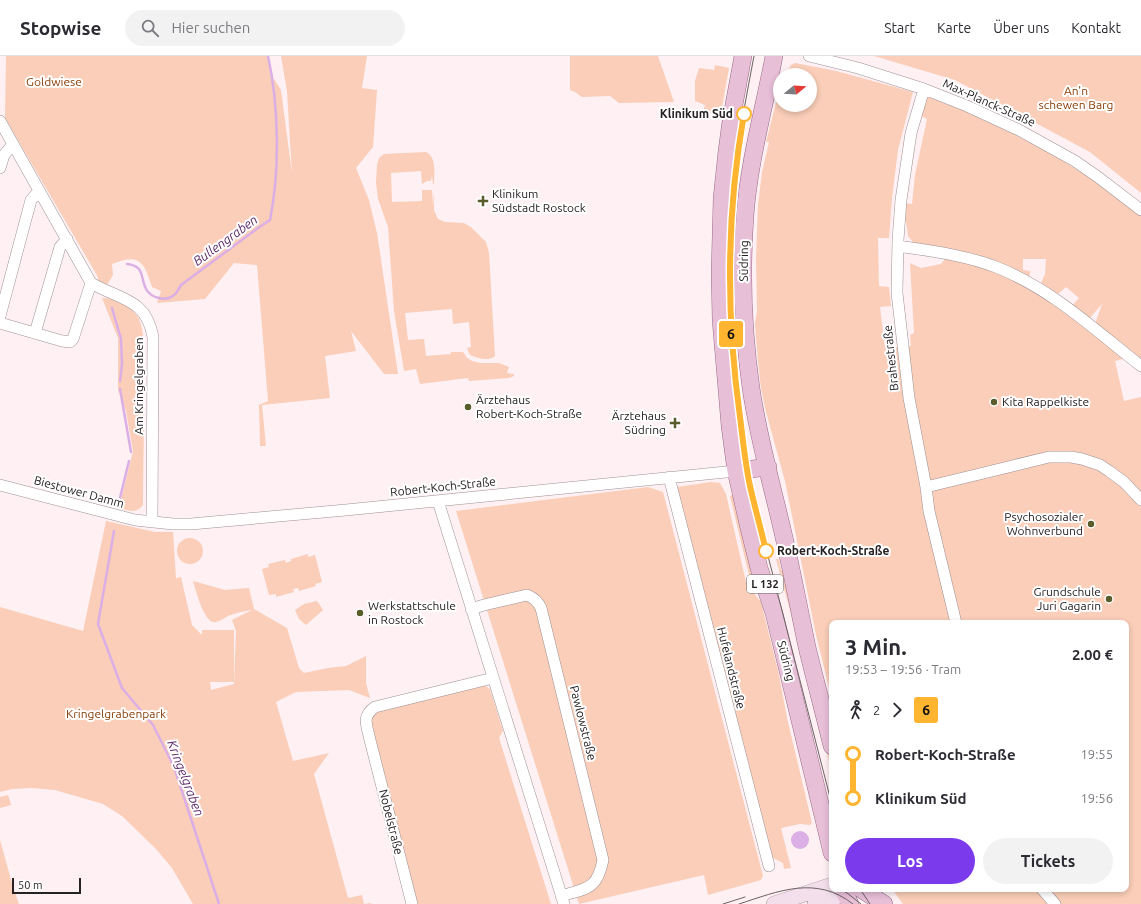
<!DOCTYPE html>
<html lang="de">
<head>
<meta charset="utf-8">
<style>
  body { margin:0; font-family:Ubuntu,sans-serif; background:#f2f2f3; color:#2b2b33; height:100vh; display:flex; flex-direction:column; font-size:15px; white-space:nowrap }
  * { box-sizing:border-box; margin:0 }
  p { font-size:13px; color:#7c7c81 }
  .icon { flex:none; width:22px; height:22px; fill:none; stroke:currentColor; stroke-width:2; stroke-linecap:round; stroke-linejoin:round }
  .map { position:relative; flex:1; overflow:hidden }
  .panel { position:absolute; left:829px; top:564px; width:300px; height:272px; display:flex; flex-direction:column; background:#fff; border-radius:8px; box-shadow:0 2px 6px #0003 }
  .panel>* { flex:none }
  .badge { padding:0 8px; border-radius:3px; font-size:14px; line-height:26px }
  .needle { width:26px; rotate:72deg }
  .controls { position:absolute; left:773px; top:12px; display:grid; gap:8px }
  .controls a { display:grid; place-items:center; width:44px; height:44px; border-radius:50%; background:#fff; box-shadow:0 2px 6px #0003; font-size:20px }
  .scale { position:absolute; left:12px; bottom:10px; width:69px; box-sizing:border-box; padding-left:4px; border:2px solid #262122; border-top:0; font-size:11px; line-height:14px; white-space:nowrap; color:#262122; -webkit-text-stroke:3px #fff; paint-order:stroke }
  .map>.badge { position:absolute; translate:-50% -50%; box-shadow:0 0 0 2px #fff }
  .legs { display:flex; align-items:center; gap:6px; height:44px; padding:0 16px; font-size:13px }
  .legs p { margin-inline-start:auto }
  .overview { display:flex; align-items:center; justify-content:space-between; height:68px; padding:0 16px }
  h1 { font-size:22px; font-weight:700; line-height:30px }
  .button { display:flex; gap:8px; margin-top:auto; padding:8px 16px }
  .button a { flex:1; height:46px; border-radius:24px; background:#7c3aed; color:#fff; font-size:16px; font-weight:700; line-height:46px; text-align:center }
  .button a+a { background:#f2f2f3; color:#2b2b33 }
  ul { padding:0 16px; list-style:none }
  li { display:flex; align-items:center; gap:14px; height:44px; font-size:15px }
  li i { display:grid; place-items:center; width:6px; height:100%; margin:0 5px; background:currentColor }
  li i::after { content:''; width:10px; height:10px; margin:-5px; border:3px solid; border-radius:50%; background:#fff }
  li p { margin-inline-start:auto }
  li:first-child i { background:linear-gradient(#0000 50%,currentColor 0) }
  li:last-child i { background:linear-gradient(currentColor 50%,#0000 0) }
  header { display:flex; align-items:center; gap:24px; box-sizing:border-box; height:56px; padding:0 20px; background:#fff; border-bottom:1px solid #e1e1e2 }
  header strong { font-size:19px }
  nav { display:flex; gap:22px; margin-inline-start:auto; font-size:14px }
  .search { width:280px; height:36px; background:#f2f2f3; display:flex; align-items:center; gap:10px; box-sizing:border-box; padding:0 14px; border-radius:22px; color:#7c7c81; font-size:15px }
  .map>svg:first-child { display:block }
  .green { fill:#faceb8 }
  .water { fill:#dbafe5 }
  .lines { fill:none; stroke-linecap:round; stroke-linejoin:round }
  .stream { stroke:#dbafe5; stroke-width:2.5 }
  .minor-casing { stroke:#9e9194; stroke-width:12 }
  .secondary-casing { stroke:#9e9194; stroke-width:16 }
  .primary-casing { stroke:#996c87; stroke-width:18 }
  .minor { stroke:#fff; stroke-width:11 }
  .secondary { stroke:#f3dfeb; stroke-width:15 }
  .primary { stroke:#e7bfd7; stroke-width:17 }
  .tram { stroke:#6b6365; stroke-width:1 }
  .line-1-casing { stroke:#fff; stroke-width:9 }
  .line-1 { stroke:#ffb530; stroke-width:6 }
  .stop-1-dot { fill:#fff; stroke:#ffb530; stroke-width:2 }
  .poi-dot { fill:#585d2b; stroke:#fff; stroke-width:1.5 }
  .labels { text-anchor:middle; stroke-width:4; stroke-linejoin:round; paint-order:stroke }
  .shield { fill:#fff; stroke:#676464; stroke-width:1 }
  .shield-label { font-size:11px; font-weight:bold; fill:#262122 }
  .park-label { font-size:12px; fill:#883c06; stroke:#fff }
  .street-label { font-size:12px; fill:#262122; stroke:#fff }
  .stop-label { font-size:12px; font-weight:bold; fill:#262122; stroke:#fff; text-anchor:end }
  .poi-label { font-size:12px; fill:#262122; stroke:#fff; text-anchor:start }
  .water-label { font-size:13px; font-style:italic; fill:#5c2868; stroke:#fff }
</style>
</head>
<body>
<header>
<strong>Stopwise</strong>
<div class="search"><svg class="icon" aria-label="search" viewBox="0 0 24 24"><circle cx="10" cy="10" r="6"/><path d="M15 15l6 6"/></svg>Hier suchen</div>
<nav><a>Start</a><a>Karte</a><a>Über uns</a><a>Kontakt</a></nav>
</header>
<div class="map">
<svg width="1141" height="848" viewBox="0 0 1141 848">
  <rect width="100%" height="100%" fill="#fef0f3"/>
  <!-- green -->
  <path class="green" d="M6,0H267L272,23H274L281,34L292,118L287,35L281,0H367L362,32L377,34L373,91L356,112L369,144L377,177L398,318H384L351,275L356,295L325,300L330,342L262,349L266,390H260L259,349L268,345L257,209L234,207L205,243L157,247L161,235L152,231C144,205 139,197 112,208L113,219L107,229L98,224V221L5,62Z
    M570,0H658L674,46L619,47L610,40L582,41L575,36L570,34Z
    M874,0H1141V137L1090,96L955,24Z
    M795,7L836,15L913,36L898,94L892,142L889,182H878L879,230L889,231L891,250L880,251L885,292L911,290L910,279L914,277L910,207L921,212L941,208L946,202L995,214L1037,234L1125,301L1123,303L1115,305L1124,345L1141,341V848H903L892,833H1126V567H832V644L816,579L785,425L766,356L761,332L758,306L755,268L757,255L756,202L758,149L762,116L769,86H766L780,31V49H810V19H786L791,9Z
    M715,9L729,12L721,57L717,58L703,56L705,49L695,45V25L699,12L714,14Z
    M928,41L971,57L1009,76L1017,77V80L1054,99L1099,128L1141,160V304L1095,268L1102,248L1089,263L1072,250L1079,242L1066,231L1058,238L1041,227L1045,218L1046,203H1023V214L1030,215V219L1026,223L912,188V185L908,180L906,165H904L905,147L912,148L915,119L927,63L921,60L923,51Z
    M426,96C437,101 434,118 434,128H433L432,120L431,125H427L422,128L421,115L391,117L392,146L422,145V134H432L433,150L434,133V154L438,163L445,166L464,167L472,172L486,186L489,197L495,300C488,306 478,302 470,299L467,292L471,291L469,266L453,268L452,253L405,257L408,284L424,283L426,300L451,298V296H463L467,302L472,305L480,307H499L509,311L507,317L514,318V320L509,322L469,325L468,322L420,328L416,313L404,315L394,255L388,171L378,143L376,127L377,109L379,102L384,98Z
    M102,242C114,241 134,252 139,263C145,277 143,294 144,309C145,355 143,402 143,449C136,458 129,455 119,452L133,395L126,355L118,334V282Z
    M711,426L720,427L726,438L745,522L748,530L761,546L779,619L787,662L812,767L810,769L800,768L781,772L791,812L784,813L783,807L769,800L677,431Z
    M648,431L663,436L763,820L761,824L708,839L704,819L579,848L456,455Z
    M735,438L764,540L749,519L730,440Z
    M106,465L155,476H173L176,522L181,521L192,569L202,579V574H234V626H210L211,634L234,628L236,575L232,564L252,554C244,555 235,557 228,560C224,562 220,565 216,566C204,569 196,534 193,525L225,534L249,532L254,553L287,572L299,612L304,617L328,612L346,610L366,600V627L370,642L349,634L296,636L276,646L293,705L329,697L314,718L348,842L362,839L364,848L371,847V848H193L172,812L156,793L122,760L103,748L55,734L32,732L12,733L0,736V551L83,575Z
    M177 495a13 13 0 1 1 26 0a13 13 0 1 1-26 0Z
    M308,498V501L315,499L322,526L315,528L316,530L299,535L298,532L293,533L294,536L276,541V538L269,539L262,513L269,511L268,508L285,504L286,507L291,505V503Z
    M776,503H779L781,514L784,513L832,706V717L806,613Z
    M317,545L323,554L306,569L299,563L295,554L304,548Z
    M484,629L490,633L503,675L499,682L551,848H416L370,666L374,656Z
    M8,739L11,749L0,752V741Z
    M0,784L13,831L19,848H0Z"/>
  <!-- water -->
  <path class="water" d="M791 784a9 9 0 1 1 18 0a9 9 0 1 1-18 0Z"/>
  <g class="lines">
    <!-- stream -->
    <path class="stream" d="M127,208C145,210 140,221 146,233C151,242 166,246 174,239C177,237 179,232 181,229L258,172L270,164C280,114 279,50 268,0
      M112,252L121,283L122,308L120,325
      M120,333L131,396
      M118,450L129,405
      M114,475L98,568L122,632L153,669L174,711L219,848"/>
    <defs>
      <path id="minor" d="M809,0L858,12L924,33L967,50L1019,74L1075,105L1098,121L1141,154
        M924,33L911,77L901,144L898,184L897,237L909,342L926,431L929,455L956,567
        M0,65L91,227C120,244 146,242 153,281L152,466
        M0,112L4,99L13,88
        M898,190C931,195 965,199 996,211C1052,233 1095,274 1141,310
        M0,260L31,144L39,135
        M0,267L62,285L70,286L73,283L91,227
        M35,277L60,191L67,183
        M669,421L769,810
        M0,429L135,464L173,468H191L346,454L736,415
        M926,431L1049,401H1071L1082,403L1100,409L1109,415L1124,426L1141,444
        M438,445L564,848
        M471,553L484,549L527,539C534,542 538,545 541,552L603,804C597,834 587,832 561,840
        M1042,833L1055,848
        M412,848L370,684C367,669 361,661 375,651L493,622"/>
      <path id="secondary" d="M774,848L832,829
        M815,848L845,838"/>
      <path id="primary" d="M743,0L731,65L727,95L722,142L720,217L721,264L730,370L736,415L749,472L759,512L774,557L832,797
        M774,0C764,53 749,105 745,160C741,217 743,276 751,332C758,381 772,429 783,477C792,515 799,553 807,591C815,624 824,657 832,690
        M736,415L768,411
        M843,833L850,848
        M861,833L884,848"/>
    </defs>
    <!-- minor casing -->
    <use href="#minor" class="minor-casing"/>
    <!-- secondary casing -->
    <use href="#secondary" class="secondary-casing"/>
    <!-- primary casing -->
    <use href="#primary" class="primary-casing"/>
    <!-- minor -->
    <use href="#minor" class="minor"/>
    <!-- secondary -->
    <use href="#secondary" class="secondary"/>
    <!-- primary -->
    <use href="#primary" class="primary"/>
    <!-- tram -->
    <path class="tram" d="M754,0C747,37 740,73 735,111C723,216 730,326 750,430L832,749
      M840,833L847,837L861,848
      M860,833L870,848
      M723,848L745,841
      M739,848C779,835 816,819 853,848"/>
  </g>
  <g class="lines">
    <defs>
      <path id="line-1" d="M744,58C726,159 726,260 740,361C743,384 745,407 750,430C755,452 761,473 766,495"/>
    </defs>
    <!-- line-1 casing -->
    <use href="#line-1" class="line-1-casing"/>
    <!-- line-1 -->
    <use href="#line-1" class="line-1"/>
  </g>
  <!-- markers -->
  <g class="stop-1-dot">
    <circle cx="744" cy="58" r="7"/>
    <circle cx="766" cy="495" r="7"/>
  </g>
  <g class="poi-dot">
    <path d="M481 139h4v4h4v4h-4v4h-4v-4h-4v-4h4z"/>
    <circle cx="994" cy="346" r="4"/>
    <circle cx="468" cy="351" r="4"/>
    <path d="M673 361h4v4h4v4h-4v4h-4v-4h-4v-4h4z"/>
    <circle cx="1091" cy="468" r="4"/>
    <circle cx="1109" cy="543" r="4"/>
    <circle cx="360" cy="557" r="4"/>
  </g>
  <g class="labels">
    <!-- shield labels -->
    <rect class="shield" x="747" y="519" width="36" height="18" rx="3"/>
    <g class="shield-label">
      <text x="765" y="532">L 132</text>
    </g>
    <!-- park labels -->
    <g class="park-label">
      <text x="54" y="30">Goldwiese</text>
      <text x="1076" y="39">An'n<tspan x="1076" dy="14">schewen Barg</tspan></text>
      <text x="116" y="662">Kringelgrabenpark</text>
    </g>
    <!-- street labels -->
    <g class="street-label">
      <text transform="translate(989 47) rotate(24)" y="4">Max-Planck-Straße</text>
      <text transform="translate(744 205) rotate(-89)" y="4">Südring</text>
      <text transform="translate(891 302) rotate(-96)" y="4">Brahestraße</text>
      <text transform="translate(139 330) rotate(-90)" y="4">Am Kringelgraben</text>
      <text transform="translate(443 431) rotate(-6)" y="4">Robert-Koch-Straße</text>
      <text transform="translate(79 436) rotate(15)" y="4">Biestower Damm</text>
      <text transform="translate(786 605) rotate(76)" y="4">Südring</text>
      <text transform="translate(731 612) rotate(76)" y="4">Hufelandstraße</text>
      <text transform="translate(583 667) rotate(76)" y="4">Pawlowstraße</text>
      <text transform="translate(391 766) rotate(76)" y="4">Nobelstraße</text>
    </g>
    <!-- stop labels -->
    <g class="stop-label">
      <text x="733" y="62">Klinikum Süd</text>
      <text x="777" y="499" text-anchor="start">Robert-Koch-Straße</text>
    </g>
    <!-- poi labels -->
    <g class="poi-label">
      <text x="492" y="142">Klinikum<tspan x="492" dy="14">Südstadt Rostock</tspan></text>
      <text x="476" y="348">Ärztehaus<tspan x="476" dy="14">Robert-Koch-Straße</tspan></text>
      <text x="1002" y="350">Kita Rappelkiste</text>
      <text x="666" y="364" text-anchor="end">Ärztehaus<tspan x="666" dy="14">Südring</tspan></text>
      <text x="1083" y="465" text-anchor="end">Psychosozialer<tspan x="1083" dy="14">Wohnverbund</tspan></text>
      <text x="1101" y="540" text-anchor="end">Grundschule<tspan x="1101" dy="14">Juri Gagarin</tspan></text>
      <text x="368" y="554">Werkstattschule<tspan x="368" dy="14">in Rostock</tspan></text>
    </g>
    <!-- water labels -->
    <g class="water-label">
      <text transform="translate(225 184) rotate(-36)" y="5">Bullengraben</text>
      <text transform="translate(186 722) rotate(69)" y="5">Kringelgraben</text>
    </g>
  </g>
</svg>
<div class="controls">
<a><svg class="needle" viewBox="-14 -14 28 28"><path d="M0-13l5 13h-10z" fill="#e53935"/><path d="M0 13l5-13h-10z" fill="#7c7c81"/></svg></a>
</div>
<div class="scale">50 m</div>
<b class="badge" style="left:731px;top:278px;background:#ffb530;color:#111">6</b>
<section class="panel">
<div class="overview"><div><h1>3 Min.</h1><p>19:53 – 19:56 · Tram</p></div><b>2.00 €</b></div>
<div class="legs"><svg class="icon" aria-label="walk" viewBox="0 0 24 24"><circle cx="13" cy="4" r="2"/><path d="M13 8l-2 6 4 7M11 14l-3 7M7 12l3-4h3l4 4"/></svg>2<svg class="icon" aria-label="forward" viewBox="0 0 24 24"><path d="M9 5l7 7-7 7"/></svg><b class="badge" style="background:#ffb530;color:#111">6</b></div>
<ul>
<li><i style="color:#ffb530"></i><b>Robert-Koch-Straße</b><p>19:55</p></li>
<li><i style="color:#ffb530"></i><b>Klinikum Süd</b><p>19:56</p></li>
</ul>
<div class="button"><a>Los</a><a>Tickets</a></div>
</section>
</div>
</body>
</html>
